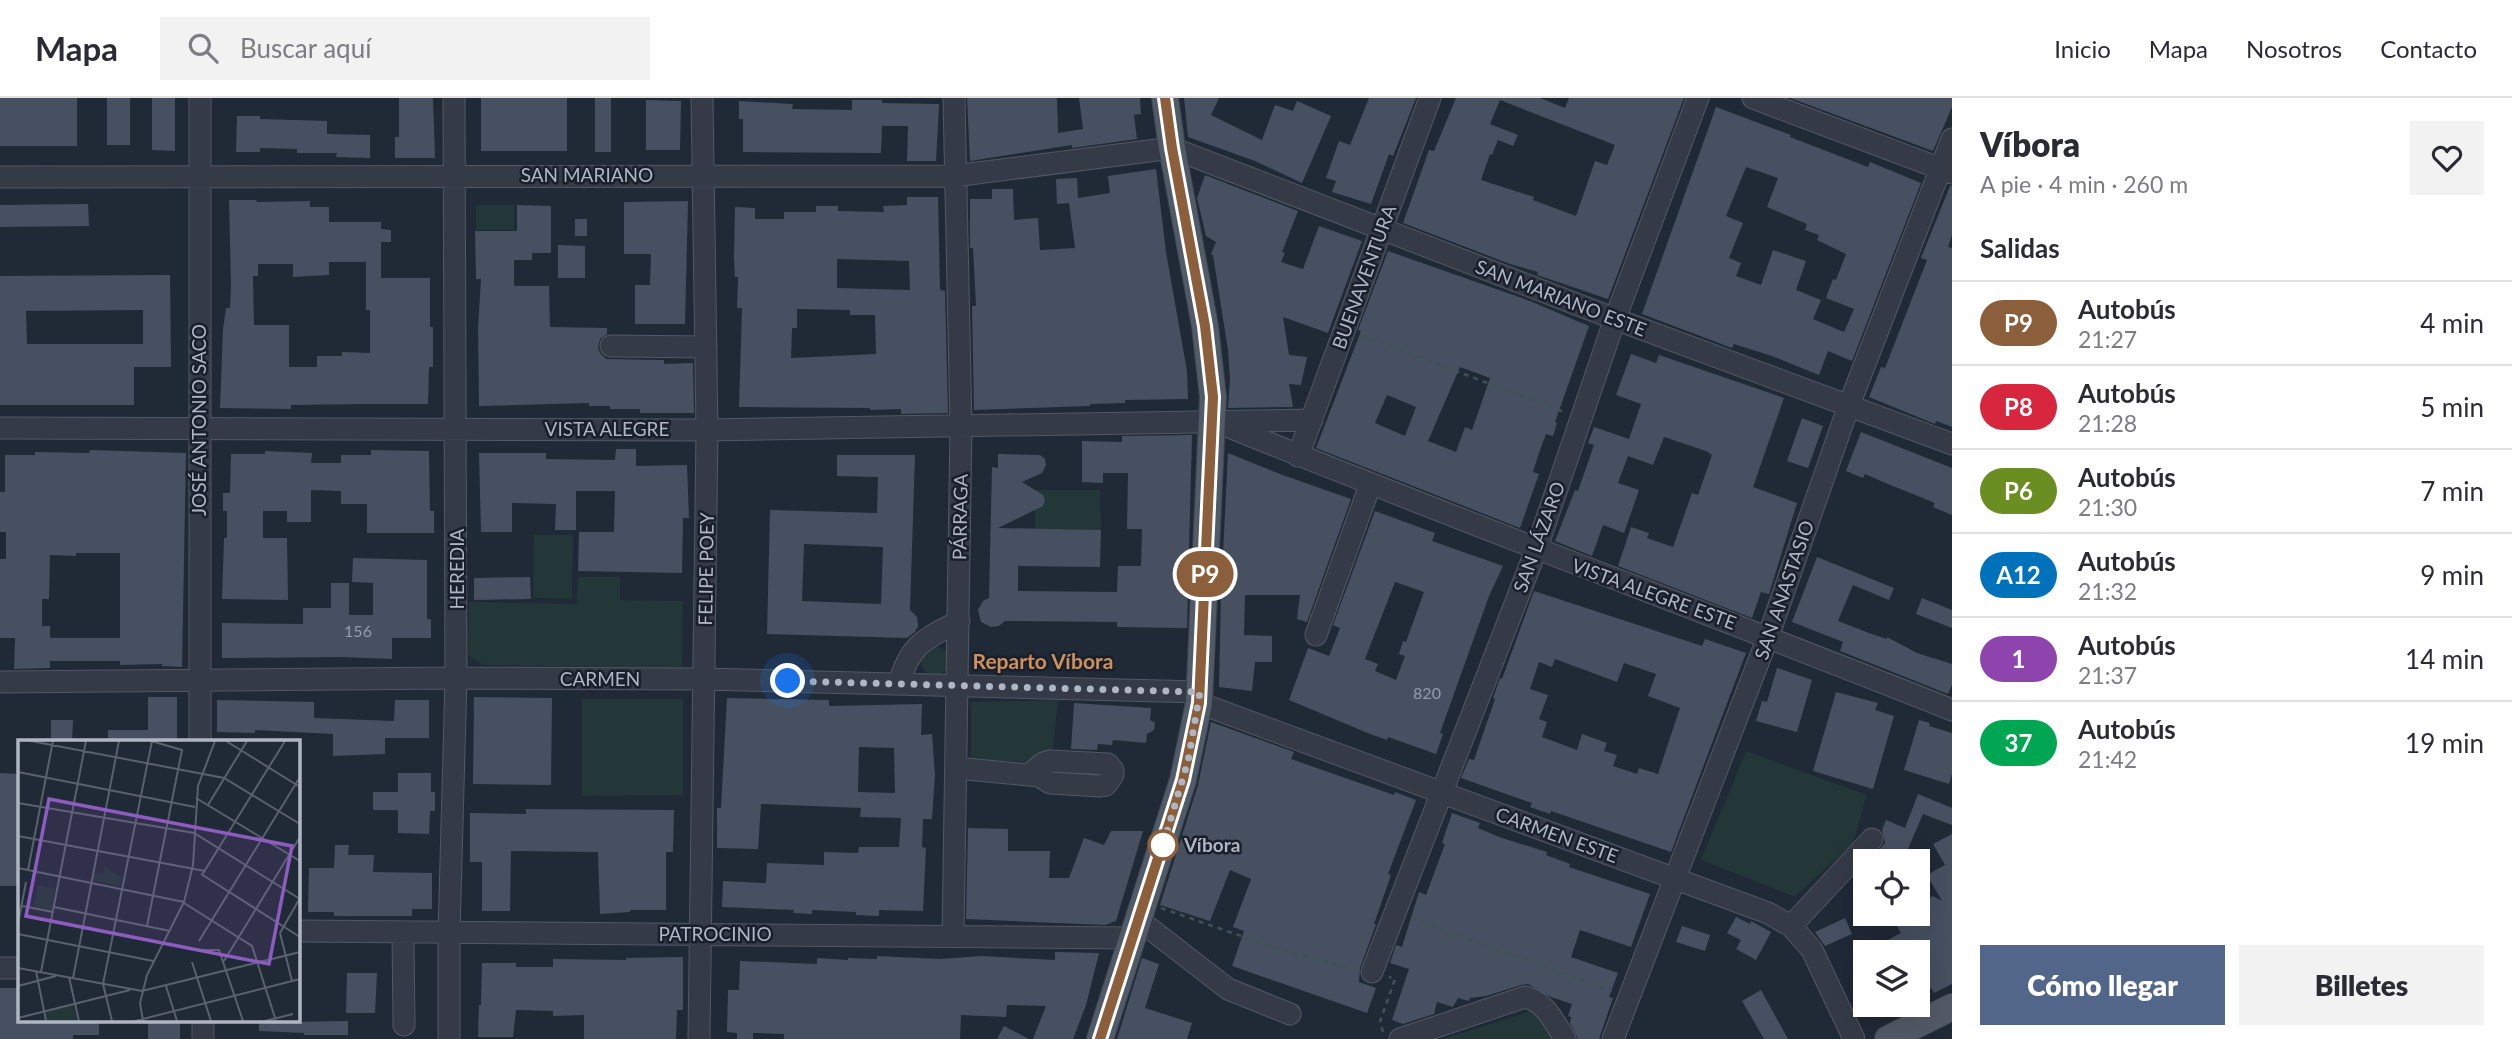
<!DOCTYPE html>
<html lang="es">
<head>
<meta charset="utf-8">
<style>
  body { margin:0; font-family:Lato,sans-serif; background:#f2f2f3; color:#2b2b33; height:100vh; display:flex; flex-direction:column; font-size:26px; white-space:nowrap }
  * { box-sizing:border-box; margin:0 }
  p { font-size:23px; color:#7c7c81 }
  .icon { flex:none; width:38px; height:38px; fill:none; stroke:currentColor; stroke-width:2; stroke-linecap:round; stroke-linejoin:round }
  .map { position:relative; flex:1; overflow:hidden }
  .drawer { display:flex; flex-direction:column; background:#fff; width:560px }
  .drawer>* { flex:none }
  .badge { padding:0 14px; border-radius:23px; font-size:24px; line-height:46px }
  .fabs { position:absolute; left:1853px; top:751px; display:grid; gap:14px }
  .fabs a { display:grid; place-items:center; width:77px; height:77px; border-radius:0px; background:#fff; box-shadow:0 7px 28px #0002; font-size:35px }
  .you { position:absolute; width:35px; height:35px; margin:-18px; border:5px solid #fff; border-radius:50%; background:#1a73e8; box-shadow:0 0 0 10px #1a73e833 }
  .map>.badge { position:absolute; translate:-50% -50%; box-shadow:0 0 0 4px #fff }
  h2 { padding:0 28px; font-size:26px; line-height:63px }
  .round { display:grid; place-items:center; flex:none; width:74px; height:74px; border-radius:0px; background:#f2f2f3 }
  .head { display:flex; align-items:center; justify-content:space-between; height:119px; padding:0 28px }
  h1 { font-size:33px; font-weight:800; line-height:52px }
  .action { display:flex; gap:14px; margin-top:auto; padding:14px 28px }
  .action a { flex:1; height:80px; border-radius:0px; background:#52668a; color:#fff; font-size:28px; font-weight:800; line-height:80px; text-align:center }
  .action a+a { background:#f2f2f3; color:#2b2b33 }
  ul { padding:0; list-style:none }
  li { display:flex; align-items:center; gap:21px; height:84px; padding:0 28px; border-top:2px solid #e1e1e2 }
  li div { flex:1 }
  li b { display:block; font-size:26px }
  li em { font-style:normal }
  li .badge { min-width:77px; font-weight:700; text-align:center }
  header { display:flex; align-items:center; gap:42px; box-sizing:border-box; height:98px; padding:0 35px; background:#fff; border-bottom:2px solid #e1e1e2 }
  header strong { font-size:33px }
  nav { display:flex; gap:38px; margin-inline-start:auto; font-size:24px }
  .search { width:490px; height:63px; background:#f2f2f3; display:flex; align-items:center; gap:18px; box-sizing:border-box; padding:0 24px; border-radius:0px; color:#7c7c81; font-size:26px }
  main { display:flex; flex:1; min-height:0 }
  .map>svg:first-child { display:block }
  .green { fill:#233638 }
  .building { fill:#465060; fill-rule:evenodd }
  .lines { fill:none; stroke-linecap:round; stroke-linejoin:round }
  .minor-casing { stroke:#515964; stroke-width:23 }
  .major-casing { stroke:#3d4450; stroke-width:28 }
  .path { stroke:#405255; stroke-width:2.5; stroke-dasharray:5 5; stroke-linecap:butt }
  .minor { stroke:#343b47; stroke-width:21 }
  .major { stroke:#515a67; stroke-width:26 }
  .line-casing { stroke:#fff; stroke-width:16 }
  .line { stroke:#8b5e3c; stroke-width:10 }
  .walk { stroke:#aeb6c3; stroke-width:7; stroke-dasharray:0 12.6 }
  .stop-dot { fill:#fff; stroke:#8b5e3c; stroke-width:3.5 }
  .labels { text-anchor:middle; stroke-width:5; stroke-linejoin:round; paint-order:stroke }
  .number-label { font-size:16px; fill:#949caa }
  .street-label { font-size:19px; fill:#aeb6c3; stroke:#19202b }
  .stop-label { font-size:19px; font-weight:bold; fill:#aeb6c3; stroke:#19202b; text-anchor:start }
  .neighbourhood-label { font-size:21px; font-weight:bold; fill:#cf905d; stroke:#19202b }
  .inset-road { fill:none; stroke:#59616e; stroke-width:2 }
  .view { fill:#8d5cc0; fill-opacity:0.15; stroke:#8d5cc0; stroke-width:3.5 }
  .inset-edge { fill:none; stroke:#aeb6c3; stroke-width:3.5 }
</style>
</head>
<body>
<header>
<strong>Mapa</strong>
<div class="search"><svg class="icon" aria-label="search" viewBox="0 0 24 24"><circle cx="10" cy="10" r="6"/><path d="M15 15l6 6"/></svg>Buscar aquí</div>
<nav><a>Inicio</a><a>Mapa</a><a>Nosotros</a><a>Contacto</a></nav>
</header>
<main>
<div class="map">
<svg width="1952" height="941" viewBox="0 0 1952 941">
  <rect width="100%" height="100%" fill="#202936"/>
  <!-- green -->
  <path class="green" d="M476,107H514V132H476Z
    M1035,392H1100L1101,432L1035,431Z
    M534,437H573L572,501L533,500Z
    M578,479H620V502L683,503L682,570L483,567L468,557L469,504L577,506Z
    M921 563a14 14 0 1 1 28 0a14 14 0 1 1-28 0Z
    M582,601H683V697L582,698Z
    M1058,602L1053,652L1033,664L971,662V604Z
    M1746,653L1867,697L1853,745L1795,799L1701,762Z
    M1534,912L1552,941H1443Z"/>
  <!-- building -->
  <path class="building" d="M0,0H77V48H0Z
    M107,0H130V47H107Z
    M152,0H175V53L152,52Z
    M399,0H433L435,60H395V39H399Z
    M481,0H567V53H481Z
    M595,0H611V54H595Z
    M967,0H1057L1058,35L1083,31L1079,0H1140L1141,16L1134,17L1137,41L1072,50V47L970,63Z
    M1184,0H1219L1211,17L1262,42L1275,7L1293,13L1297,3L1331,18L1302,85L1255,63L1188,39Z
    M1369,0H1416L1393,58L1389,56L1371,106L1332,94L1336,83L1326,80L1339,43L1350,47Z
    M1456,0H1540L1565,10L1569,0H1684L1608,201L1552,182L1537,177L1538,174L1510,166L1403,125L1429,52L1434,53ZM1500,2L1615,47L1607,67L1595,63L1576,118L1533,102L1534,99L1481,82L1490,56L1492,57L1498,42L1513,48L1518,37L1490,26Z
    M1790,0H1952V9L1933,53Z
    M646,2L681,3L680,52H646Z
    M852,2H882V5L939,6L936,63H907L908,28H882L881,55L743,54V21H739V3L793,6L792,11L852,12Z
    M1716,9L1791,37L1790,39L1868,69L1870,64L1921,85L1852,263L1828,253L1819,277L1772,258L1734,246L1732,250L1711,242L1642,216ZM1746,69L1778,80L1767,109L1807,126L1805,132L1819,137L1817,142L1846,156L1836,182L1833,181L1826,200L1854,211L1844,234L1813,221L1821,202L1796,192L1806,163L1773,152L1761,187L1736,178L1741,165L1729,160L1743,125L1726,118Z
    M237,18H260V21L327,23V36L370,37V60L336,59L337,55H297V51L260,50V54H236Z
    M1156,71L1166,154L1187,273L1188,301L1125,302V305L1090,306V308L974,312L972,208H976L973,150H970V101H992V91H1013L1014,122L1038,120L1040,152L1075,150L1069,105L1057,106L1056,81L1077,80L1078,100L1110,95L1108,78Z
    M1205,77L1298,113L1282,154L1285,155L1281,164L1303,171L1319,128L1362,143L1328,235L1283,219L1289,257L1307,259L1301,287L1289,286L1293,309L1228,310L1230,281L1228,252L1213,157L1211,156L1216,144L1206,138L1197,100Z
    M1950,88H1952V137L1948,149L1952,150V329L1936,323L1935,326L1869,299L1881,269L1885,270L1927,162L1921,160Z
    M907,99H938L940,192L945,193L948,315L901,316V311L870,312V310L739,309L742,210H737L738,179H735L734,160L735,109L755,110V121H784V114H816V108H838V113L884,114L883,108L907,107ZM837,161L909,163L910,192L837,190ZM797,211L850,212V217H875L876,256L791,260L792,230H797Z
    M229,102H257L256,104L310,103V109H329V124H381V131L391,132V144H381V180H430V229H433V269H429L428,306H362L291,307V311L220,310L223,231L226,210H230L231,186ZM329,164H366V212H370V255L342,254V258H317V269H289V227H254L253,178H258V166H293V179L329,177Z
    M688,103L685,226H635V187H650L651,156H624V104Z
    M88,106L89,128L0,129V107Z
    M517,107L551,108V155H532V162H514V188H549L550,229L607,230V236L600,241L598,249L600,255L606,261L664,262V266L693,265L694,315H640V311H610V308H589V305L479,308L478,230L481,181H476L475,133H517Z
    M575,121H587V138H575Z
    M558,147L585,148V180H558Z
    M1388,153L1530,203L1589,228L1555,324L1557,325L1553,338L1546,336L1539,355L1533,374L1539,376L1520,430L1316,350L1361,233L1358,232ZM1460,269L1490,280L1472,332L1465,329L1456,354L1428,343ZM1387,297L1416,309L1405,338L1375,325Z
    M170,177L171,269H134V307H0V178ZM143,212V246H27L26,213Z
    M1631,256L1656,265L1659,257L1784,300L1753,389L1797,405L1769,496L1761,494L1752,520L1618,468L1631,429L1649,435L1647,440L1673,449L1692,395L1698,397L1712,357L1706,353L1664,339L1653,367L1628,358L1618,385L1639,392L1624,435L1603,427L1592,458L1555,443L1575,392L1578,393L1594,347L1588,345L1594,329L1629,341L1641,306L1616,297Z
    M1802,320L1823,328L1808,370L1787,363Z
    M1861,334L1952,370V417L1933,409L1935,405L1888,386L1865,376L1863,380L1846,373Z
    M1192,337L1187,530L1117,529V524L1005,523L999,528L991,529L981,524L978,512L983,503L989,500L992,369L998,370V356L1040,357L1045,361L1046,367L1042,375L1022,384L1043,397L1045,402L1043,408L998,430L1101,432L1100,469L1018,468V493L1117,494L1118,468H1141L1142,431H1127L1128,375H1103V385L1082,384V343L1122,344V338Z
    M616,351H636V368L687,367L689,420H683L682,475L578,473L579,434H614L615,393H576V432H555L556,406L512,405V434H481L479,355H546V361L615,362Z
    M90,352L186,355L182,569L162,568V566L120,567V563H50V570L14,571L15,540H0V461H6V434H0V394H5V357H35V354L89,355ZM76,455H120V540H50V528H42V501H49L50,457L76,458Z
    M371,352L429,353L430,413H434V435H367V406H341V393L311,392V424H287V413H263V440H287L288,502L222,501L224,440H227V413H223V395H230L231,356H265V353L312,355L311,365H341V357H371Z
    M1228,355L1280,376L1351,401L1307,524L1297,521L1300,497H1245L1244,537L1272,538V564H1255L1252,593L1219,589L1221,495Z
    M837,357H915L910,512L917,519L918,528L915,534L907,540L767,536L770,412L877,415L878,379L837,378ZM804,446L883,449L881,506L802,503Z
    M1375,413L1435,435L1432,443L1503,468L1489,498L1440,635L1443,636L1436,656L1388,639L1387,642L1370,636L1289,602L1308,550L1329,558L1340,530L1333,527ZM1395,484L1424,494L1406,544L1403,543L1399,556L1405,558L1396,582L1375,573L1378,566L1365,561Z
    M1817,459L1894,490L1889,502L1853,487L1838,523L1869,535L1887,541V539L1917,555L1952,566V587L1948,596L1840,553L1843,544L1792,524Z
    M353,460L427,462V521H431V540H392V561L341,559L222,560V525L303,526V510H331V485H349V517H373V485L352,484Z
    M530,479L531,501L474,502V480Z
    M1534,493L1702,548L1705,541L1746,555L1671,754L1551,713L1550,716L1530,709L1532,705L1461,680L1469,661L1474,662L1495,601L1493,600L1500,580L1502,581ZM1555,561L1617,584L1624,565L1656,576L1648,598L1680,610L1658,676L1639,670L1637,676L1613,668L1617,657L1604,653L1607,645L1582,636L1577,652L1542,639L1547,624L1539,621L1548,597L1530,591L1539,564L1552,569Z
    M1922,500L1952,512V530L1916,516Z
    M1777,570L1812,582L1797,634L1756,623L1762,603L1767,604Z
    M1836,594L1878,605L1875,612L1894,618L1873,691L1813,673Z
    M148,599H177V643H108V632H148Z
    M474,599L552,600L551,687L473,686Z
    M727,600L829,602V608L922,606L921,637L932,636L935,677L932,721H923L922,749L926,750L923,813L879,812V818L856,817V814L812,812V816L793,815L794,812L722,809L723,783L766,785L767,765L824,767V754L858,755L859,749H899L901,720L860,719L861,710L761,706L758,751L717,750V710H721ZM859,649L894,650L895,695L858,694Z
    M217,602L314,604V620L394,623L395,602H429V640H385V656L333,658V636L255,632V635L217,634Z
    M1074,605L1151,610L1150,622L1155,625L1154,632L1147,636L1146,645L1113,642L1112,647L1098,646L1097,652L1071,651Z
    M51,622H73L72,643H51Z
    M1919,622L1930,625L1929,628L1952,635V676L1949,686L1904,672Z
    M1211,624L1294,654L1291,661L1394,697L1395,694L1416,702L1388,776L1391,777L1374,826H1376L1360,870L1359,884L1376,890L1367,915L1232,868L1244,833L1233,829L1251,781L1230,772L1210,823L1160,807L1198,687Z
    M0,675L19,676L17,738H19V788H0Z
    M398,675H431V694H435V713H430L429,736L398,735V712H373V694H398Z
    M1918,696L1952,710V727L1923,716L1905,758L1902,757L1899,763H1869L1885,745L1882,732L1886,722L1905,730Z
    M526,711L674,712L673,754H666V812H630V814L600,816L598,754L511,753L510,813H482V764H470V715L526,716Z
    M1452,715L1480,725L1478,730L1499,739L1547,754L1546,757L1570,766L1569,769L1650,796L1631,849L1580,832L1571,859L1618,875L1609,899L1613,900L1599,941H1578L1570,925L1571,919L1568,918L1572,906L1551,899L1528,886L1521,887L1486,898L1470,900L1469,903L1458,900L1453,909L1437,904L1434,916L1403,926L1392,922L1409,871L1390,865L1396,847L1402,849L1419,794L1426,797L1445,746L1442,745Z
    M968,730L1008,731V753H1050L1049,780H1069L1084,740L1104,747L1111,733H1143L1116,823L1105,827L966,821Z
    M1952,736V886L1934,895L1931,890L1918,897V854H1865L1901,835L1890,816H1918V806L1933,798L1942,803L1927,777L1945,767L1933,746Z
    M335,747H349L348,757H374L373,774L432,775V811H412V818H334V814H308L309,770H334Z
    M1736,819L1750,826L1751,823L1771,834L1756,862L1736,851L1741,842L1727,835Z
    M1845,820L1852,836L1825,848L1815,834Z
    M1682,828L1710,837L1705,853L1676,844Z
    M1055,854L1099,855L1086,907L1073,941H1033L1046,908L1007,907L1006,919L961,917L960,941H784V936L753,935V941H737V935L727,934L728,892H739L740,863L817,866V860L848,862V860L877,861V858L940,861L981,858L1055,862Z
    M683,859V912H677L676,941H584V917L553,918V913L516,912L513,939H478L479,907H481L482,865H516V869H553V861L626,862V860Z
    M1142,860L1159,866L1145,910L1192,925L1187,941H1117Z
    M347,875H377L375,915H346Z
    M0,890H19V922H99V937H73V941H0Z
    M1761,892L1788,941H1764L1742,903Z
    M148,922H180V941H148Z
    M259,922H287V924L348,923V937H304V935L259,933Z
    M1004,928L1029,941H997Z"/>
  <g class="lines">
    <defs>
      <path id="minor" d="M200,0V643
        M1753,0L1952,75
        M0,79L954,78L1172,50L1615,221L1952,346
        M611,248L706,249
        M1222,326C1464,425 1709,515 1952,612
        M0,330L707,332L1312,322
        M1298,358L1430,0
        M1316,537L1370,387
        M0,584L456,580L704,581L1200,594
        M899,585C911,545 924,542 959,523
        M1199,605L1768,815L1791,828L1812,852L1854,941
        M956,670L1029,677L1039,678L1050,685L1099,688L1106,687L1113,677V672L1108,666L1050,663L1043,665L1029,677
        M1139,822L1228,891L1290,916
        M1791,828L1872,741
        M298,833L1132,840
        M403,835L404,927
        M953,837L961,328L954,0
        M0,870H19
        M1372,874L1536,452L1615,221L1698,0
        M203,941V922
        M449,941V836L456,580L454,0
        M699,941L707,332L702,0
        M1400,941L1525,899C1546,904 1554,924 1565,941
        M1613,941L1768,539L1849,307L1952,41"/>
      <path id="major" d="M1100,941L1183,682L1199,605L1213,299L1205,228L1172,50L1165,0
        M1888,941L1952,909"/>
    </defs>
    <!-- minor casing -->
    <use href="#minor" class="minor-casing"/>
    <!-- major casing -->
    <use href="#major" class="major-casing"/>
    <!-- path -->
    <path class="path" d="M1361,237L1564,314
      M1161,810L1284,853L1355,871
      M1411,820L1612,893
      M1383,934L1380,924L1395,881L1389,879"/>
    <!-- minor -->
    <use href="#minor" class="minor"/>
    <!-- major -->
    <use href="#major" class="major"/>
  </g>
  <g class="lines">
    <defs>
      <path id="line" d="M1100,941L1183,682L1199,605L1213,299L1205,228L1172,50L1165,0"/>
    </defs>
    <!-- line casing -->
    <use href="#line" class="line-casing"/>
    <!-- line -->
    <use href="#line" class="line"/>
    <!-- walk -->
    <path class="walk" d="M788,583L1200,594L1188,663L1163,747"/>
  </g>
  <!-- markers -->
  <circle class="stop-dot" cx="1163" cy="747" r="14"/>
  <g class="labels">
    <!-- number labels -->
    <g class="number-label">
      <text x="358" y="539">156</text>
      <text x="1427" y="601">820</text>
    </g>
    <!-- street labels -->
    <g class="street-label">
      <text x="587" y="84">SAN MARIANO</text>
      <text transform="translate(1364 179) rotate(-70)" y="7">BUENAVENTURA</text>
      <text transform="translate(1561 200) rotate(21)" y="7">SAN MARIANO ESTE</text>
      <text transform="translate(199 322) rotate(-90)" y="7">JOSÉ ANTONIO SACO</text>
      <text x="607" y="338">VISTA ALEGRE</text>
      <text transform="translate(960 419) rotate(-89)" y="7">PÁRRAGA</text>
      <text transform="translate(1539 439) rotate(-70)" y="7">SAN LÁZARO</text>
      <text transform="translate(457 471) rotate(-90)" y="7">HEREDIA</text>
      <text transform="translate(706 471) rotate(-89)" y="7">FELIPE POEY</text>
      <text transform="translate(1784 492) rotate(-71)" y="7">SAN ANASTASIO</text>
      <text transform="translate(1654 496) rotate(20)" y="7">VISTA ALEGRE ESTE</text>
      <text x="600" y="588">CARMEN</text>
      <text transform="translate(1557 737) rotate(20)" y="7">CARMEN ESTE</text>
      <text x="715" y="843">PATROCINIO</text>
    </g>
    <!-- stop labels -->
    <g class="stop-label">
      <text x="1184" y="754">Víbora</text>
    </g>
    <!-- neighbourhood labels -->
    <g class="neighbourhood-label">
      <text x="1043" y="571">Reparto Víbora</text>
    </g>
  </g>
  <!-- overview -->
  <g transform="translate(18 642)">
    <rect width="282" height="282" fill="#202936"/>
    <path d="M87,126L104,138L102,146L75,140L77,133L85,134ZM20,145L37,148L33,171L16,167ZM55,265L60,281H29L27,272Z" fill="#233638"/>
    <path class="inset-road" d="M13,1L206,38L282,84M208,1L282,47M0,32L177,67M178,58L282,121M0,63L176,93L282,159M190,65L229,1M0,96L187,131M0,128L166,162M10,130L35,1M183,134L282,197M184,135L267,1M166,163L234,206L258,281M4,166L35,172M36,167L152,191M0,184L8,142M129,186L164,10L133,1M0,194L135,221M181,201L282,37M181,210H201L225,281M206,221L282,97M174,222L193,281M0,228L124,251L282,212M18,231L28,281M23,232L68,1M51,237L61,281M55,238L101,1M274,241L262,193L282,158M0,246L38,236M148,246L159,281M0,278L112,250M94,281L85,244L134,1M117,281L282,239M125,281L122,263L129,235L166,162L175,125L180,46L197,1M247,281L275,274"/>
    <path class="view" d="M31,59L274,106L251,224L8,176Z"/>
    <rect width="282" height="282" class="inset-edge"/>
  </g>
</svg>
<div class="fabs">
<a><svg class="icon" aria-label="locate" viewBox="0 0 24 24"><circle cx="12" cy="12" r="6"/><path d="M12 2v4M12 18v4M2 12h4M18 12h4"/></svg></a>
<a><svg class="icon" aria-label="layers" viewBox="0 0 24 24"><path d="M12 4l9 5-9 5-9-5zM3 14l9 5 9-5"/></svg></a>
</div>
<div class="you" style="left:788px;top:583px"></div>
<b class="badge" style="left:1205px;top:476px;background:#8b5e3c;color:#fff">P9</b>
</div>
<section class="drawer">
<div class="head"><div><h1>Víbora</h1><p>A pie · 4 min · 260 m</p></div><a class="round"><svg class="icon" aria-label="heart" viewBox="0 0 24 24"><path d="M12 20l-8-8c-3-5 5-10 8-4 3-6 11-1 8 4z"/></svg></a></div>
<h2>Salidas</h2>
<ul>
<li><span class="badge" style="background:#8b5e3c;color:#fff">P9</span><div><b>Autobús</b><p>21:27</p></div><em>4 min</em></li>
<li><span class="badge" style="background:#d7263d;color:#fff">P8</span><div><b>Autobús</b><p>21:28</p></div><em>5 min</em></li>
<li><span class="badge" style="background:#6b8e23;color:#fff">P6</span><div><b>Autobús</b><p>21:30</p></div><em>7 min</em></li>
<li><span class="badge" style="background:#0072bc;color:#fff">A12</span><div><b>Autobús</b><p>21:32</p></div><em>9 min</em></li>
<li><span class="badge" style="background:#8e44ad;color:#fff">1</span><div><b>Autobús</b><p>21:37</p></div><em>14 min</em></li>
<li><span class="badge" style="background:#00a651;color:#fff">37</span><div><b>Autobús</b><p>21:42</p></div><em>19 min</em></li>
</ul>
<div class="action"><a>Cómo llegar</a><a>Billetes</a></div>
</section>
</main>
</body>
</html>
